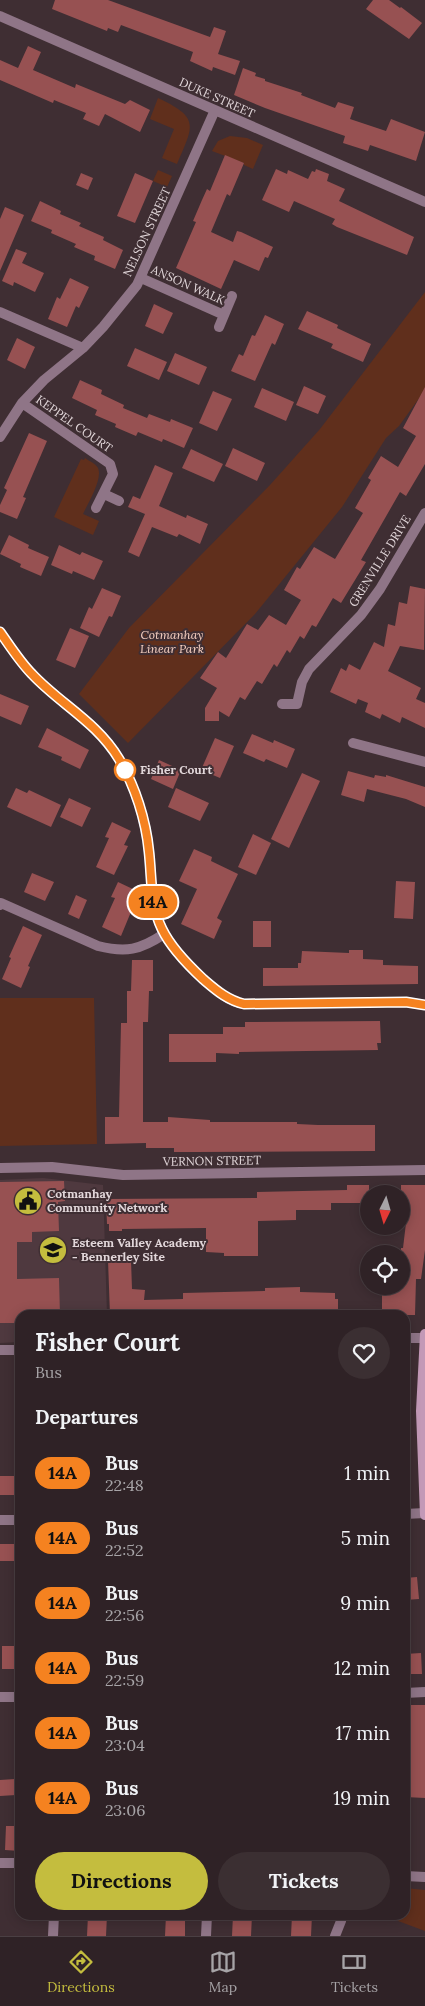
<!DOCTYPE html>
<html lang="en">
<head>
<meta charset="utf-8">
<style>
  body { margin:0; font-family:Lora,serif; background:#3b2f32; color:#f1f3f6; height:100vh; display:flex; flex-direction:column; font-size:19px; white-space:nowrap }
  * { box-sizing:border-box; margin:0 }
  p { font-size:16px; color:#a7a4a7 }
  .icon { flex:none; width:28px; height:28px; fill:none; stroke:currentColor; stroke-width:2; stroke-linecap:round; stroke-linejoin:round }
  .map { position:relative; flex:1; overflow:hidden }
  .details { position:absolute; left:15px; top:1310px; width:395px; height:610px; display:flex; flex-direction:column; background:#2f2226; border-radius:15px; box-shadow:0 2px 12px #0003,0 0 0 1px #4a3f43 }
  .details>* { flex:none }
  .badge { padding:0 10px; border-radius:16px; font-size:18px; line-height:32px }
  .needle { width:32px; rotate:185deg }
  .controls { position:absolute; left:360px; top:1185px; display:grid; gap:10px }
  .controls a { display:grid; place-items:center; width:50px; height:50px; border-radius:50%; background:#2f2226; box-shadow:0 2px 12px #0003,0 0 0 1px #4a3f43; font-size:25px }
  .map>.badge { position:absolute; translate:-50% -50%; box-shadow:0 0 0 2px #fff }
  h2 { padding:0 20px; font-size:19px; line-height:45px }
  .round { display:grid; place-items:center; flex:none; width:52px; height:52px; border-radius:26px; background:#3b2f32 }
  .summary { display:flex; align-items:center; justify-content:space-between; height:85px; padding:0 20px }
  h1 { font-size:24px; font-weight:800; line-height:38px }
  .button { display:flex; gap:10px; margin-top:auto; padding:10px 20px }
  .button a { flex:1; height:58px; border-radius:30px; background:#c4bd3e; color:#111; font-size:20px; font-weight:800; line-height:58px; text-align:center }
  .button a+a { background:#3b2f32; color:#f1f3f6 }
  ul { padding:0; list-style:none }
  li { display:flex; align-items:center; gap:15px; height:65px; padding:0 20px }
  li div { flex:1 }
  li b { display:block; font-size:19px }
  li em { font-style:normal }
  li .badge { min-width:55px; font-weight:700; text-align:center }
  .dock { display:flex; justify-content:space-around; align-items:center; height:70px; border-top:1px solid #4a3f43; background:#2f2226; font-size:14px; color:#a7a4a7 }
  .dock a { display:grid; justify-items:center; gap:2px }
  .dock .current { color:#c4bd3e }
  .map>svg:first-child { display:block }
  .built { fill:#4f393f }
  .green { fill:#602f1c }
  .building { fill:#975152 }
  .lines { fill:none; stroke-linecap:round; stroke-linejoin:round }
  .street { stroke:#8f7587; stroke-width:10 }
  .secondary { stroke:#c399b7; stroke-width:10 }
  .line-casing { stroke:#fff; stroke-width:11 }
  .line { stroke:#f58220; stroke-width:8 }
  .stop-dot { fill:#fff; stroke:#f58220; stroke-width:2.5 }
  .labels { text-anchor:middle; stroke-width:4; stroke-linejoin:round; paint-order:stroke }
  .street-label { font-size:12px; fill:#e2d7da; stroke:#3f2e33 }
  .park-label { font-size:12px; font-style:italic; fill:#f7d0c1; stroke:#3f2e33 }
  .stop-label { font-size:12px; font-weight:bold; fill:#e2d7da; stroke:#3f2e33; text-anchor:start }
  .poi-label { font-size:12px; font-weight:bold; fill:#e2d7da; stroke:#3f2e33; text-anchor:start }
</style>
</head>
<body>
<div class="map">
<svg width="425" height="1936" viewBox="0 0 425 1936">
  <rect width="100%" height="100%" fill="#3f2e33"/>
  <!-- built -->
  <path class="built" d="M43,1178L103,1185L107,1315H20V1342L0,1343V1180Z
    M405,1355H408L410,1418L405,1419Z"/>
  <!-- green -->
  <path class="green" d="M158,98C201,118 193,126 177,164L162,158L174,129L150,119Z
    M230,136L247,138L263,145L253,169L244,165V163L212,151L218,141Z
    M158,170L172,176L167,187L153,181Z
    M425,292V390L399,426L386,438L342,507L255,614L128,743L79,694L129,628L270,485L320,429Z
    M85,458C89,461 95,463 98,468C103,479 88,503 83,514L99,521L93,535L54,517L81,459L84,460Z
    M0,998H94L97,1144L0,1146Z
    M405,1888L425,1890V1931L382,1915H405Z"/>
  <!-- building -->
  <path class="building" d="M55,0H108L210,37L214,27L226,31L218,54L240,61L235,75L213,67L212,71L190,61L193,52L121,25L118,32L108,28L107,31L52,9Z
    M373,0H389L400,8L401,7L422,23L409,39L366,9Z
    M28,46L41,52L33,70L75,88L76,84L125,104L130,100L150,110L140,132L105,114L99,126L83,119L86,113L54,100L53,103L0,80V60L18,68Z
    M243,68L256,73L255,76L265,79V81L302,93L301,95L335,108L338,102L354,107L350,119L386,131L391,119L425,132L416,161L370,145L368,151L343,143L345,136L265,108L234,95Z
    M225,155L244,163L230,196L227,194L211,232L233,242L237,231L241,232L273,247L268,258L265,257L259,271L234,260L221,289L176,268L196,222L193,221L202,200L207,189L210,191Z
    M276,169L287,174L288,170L308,179L312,171L315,172L316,169L329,174L327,181L345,189L339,201L414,237L407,255L337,227L332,224L335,219L294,201L289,212L262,200Z
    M81,173L93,178L88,190L76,185Z
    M135,173L153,181L135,223L117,216Z
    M40,201L61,211L60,214L81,223L79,226L104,237L103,240L123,250L115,269L94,260L95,256L74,247L76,244L51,233L52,230L31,221Z
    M5,207L24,215L0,271V219Z
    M16,249L27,253L22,263L44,273L35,292L14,282L13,286L2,281Z
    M70,278L89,287L79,308L76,306L67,327L48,319L57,297L60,299Z
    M154,304L173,313L163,334L145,326Z
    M307,311L338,325L337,328L371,344L363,362L331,348L333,344L298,329Z
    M265,315L284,324L275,345L272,343L255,381L231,371L239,354L243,356L252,335L255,336Z
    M17,338L35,347L25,369L7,360Z
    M135,348L167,362L159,380L127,366Z
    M175,353L207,367L199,385L167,371Z
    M80,380L102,390L101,394L124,405L123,408L147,418L149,414L170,422L171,419L193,428L184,448L163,439L162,442L138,432L136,436L115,427L116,424L95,415L97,410L72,398Z
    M304,386L326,396L318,414L296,405Z
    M425,387V464L406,496L400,492L361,560L366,562L341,603L333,598L316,627L312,625L304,639L300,636L290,653L287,650L277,667L274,664L262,684L257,681L245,700L240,697L229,717L219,711V721H205V708L217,688L200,678L218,652L226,658L247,624L258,630L269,615L286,625L301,600L284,590L297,567L300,569L314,547L335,559L363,513L355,508L371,480L368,478L381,456L398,467L416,436L403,428Z
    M262,388L294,402L286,421L254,407Z
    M213,391L232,399L217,431L199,423Z
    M29,433L47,441L23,497L26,498L17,519L0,512V505L7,490L4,488Z
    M233,448L265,463L257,481L225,466Z
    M191,449L223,464L214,482L182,468Z
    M155,465L173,473L159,506L186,518L187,515L208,524L200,544L179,534L177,537L152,527L139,557L128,552L145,514L128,507L133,496L140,499Z
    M9,535L29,545L28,548L49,557L41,576L20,567L21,564L0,554Z
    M59,545L80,555L82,552L103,561L94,580L73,571L72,574L51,565Z
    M410,586L425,589L424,650L400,646L388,671L421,688L416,699L425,703V728L402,717L400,723L382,714L380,719L365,712L368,703L358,699L356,704L330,692L341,668L346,671L349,664L360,670L374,642L384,647L388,624L395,626L399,602L407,604Z
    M102,588L121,596L112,617L109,616L99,637L80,628L89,607L92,609Z
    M70,628L89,636L75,668L56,660Z
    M0,694L29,706L21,725L0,716Z
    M47,728L89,750L80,769L61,760L62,757L38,747Z
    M252,734L273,743L274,740L295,749L287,768L266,759L264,762L243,753Z
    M215,738L234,746L220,778L201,770Z
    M159,760L181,770L173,789L151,779Z
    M348,771L374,778L375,775L386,777V775L425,787V807L406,799L367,789L364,802L341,795Z
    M302,773L320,781L289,848L271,839Z
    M16,788L27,793L29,790L61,805L51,827L7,807Z
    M176,788L209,803L200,821L168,807Z
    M69,798L91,808L82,827L60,817Z
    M112,822L131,831L124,845L128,846L114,875L96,867L109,838L105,837Z
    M253,834L271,843L256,875L238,867Z
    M194,849L212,857L211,861L238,874L217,918L222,921L214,939L181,924L197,889L179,881Z
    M32,873L54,882L45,901L24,892Z
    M396,881L415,882L413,919L394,918Z
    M118,882L137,891L130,905L133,907L121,936L102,927L115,898L111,897Z
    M76,895L87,900L79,919L68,914Z
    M253,921H271V947H253Z
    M23,926L42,935L28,966L30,967L21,988L2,979L11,958L9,957Z
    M349,950H363V959L383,960V965L418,966V984L263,986V968H298V963H301L302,951L349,953Z
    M132,960H153V991H149L148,1022H143V1122H168V1117L210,1120V1122H297V1124L318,1125H375V1151L192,1152H174V1148H146V1143L105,1144V1117H119L121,1023H127V991H131Z
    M380,1021L381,1043H377L378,1050L239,1052V1054L216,1053V1062H169V1034H223V1027H245V1022Z
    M64,1181L65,1201L58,1202L59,1231L32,1232V1242H17V1279L59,1278L60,1315H20V1323H0V1182Z
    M347,1185H369V1203H331V1210H296V1220L258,1221V1256H224V1253L206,1252V1228L122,1229V1231H109V1224H107L106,1199L257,1198V1192L347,1190Z
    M401,1185H425V1250L421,1279H416L415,1315H382V1294H395V1286H401V1248H403L406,1223H401Z
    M108,1260H131L132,1289L145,1290L144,1300L183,1299V1293L265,1291V1288L300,1287V1292L335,1293V1299H338V1315H110Z
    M0,1476H20V1495H0Z
    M0,1544H20V1561H0Z
    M417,1577L419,1599L405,1600V1578Z
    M2,1646H20V1669H2Z
    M421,1653L422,1674H405V1654Z
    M406,1705H425V1798L405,1797Z
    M15,1779L16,1795L0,1796V1780Z
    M6,1826H20V1851L5,1850Z
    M88,1915H107L106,1936H87Z
    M166,1915H185V1936H165Z
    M233,1915H252L251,1936H232Z
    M292,1915H312L311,1936H291Z"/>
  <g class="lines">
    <!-- street -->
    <path class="street" d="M0,16L425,202
      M141,278L224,315
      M0,312L83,348
      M219,327L232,296
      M22,403L110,464L113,474L96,508
      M0,437L22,403L44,380L83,348L103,327L137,285L215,110
      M104,494L119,501
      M0,632C10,646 20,662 32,674C60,704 97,722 119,759C135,786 146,820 149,852C152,879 150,904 162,929C171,948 188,965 203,979C216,990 227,1001 244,1004L406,1002L425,1005
      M282,704H297L302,682L309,669L361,615L380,589L425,513
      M353,743L425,762
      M0,905L1,903L98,946C126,953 140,950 164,934
      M0,1168L52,1167L123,1175L425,1170
      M405,1338H425
      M0,1350H20
      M405,1514L425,1513
      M0,1520H20
      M405,1693L425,1692
      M0,1697H20
      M0,1863H20
      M405,1876L425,1877
      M53,1936L54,1915
      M206,1936L207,1915
      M335,1936L341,1921"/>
    <!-- secondary -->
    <path class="secondary" d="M425,1334L421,1411L425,1515"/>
  </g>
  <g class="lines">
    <defs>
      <path id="line" d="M0,632C10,646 20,662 32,674C60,704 97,722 119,759C135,786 146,820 149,852C152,879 150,904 162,929C171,948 188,965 203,979C216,990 227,1000 244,1004L406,1002L425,1005"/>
    </defs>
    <!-- line casing -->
    <use href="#line" class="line-casing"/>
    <!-- line -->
    <use href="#line" class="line"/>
  </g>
  <!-- icons -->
  <defs>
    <symbol id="civic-disc" viewBox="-11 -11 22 22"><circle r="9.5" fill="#c4bd3e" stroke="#3f2e33"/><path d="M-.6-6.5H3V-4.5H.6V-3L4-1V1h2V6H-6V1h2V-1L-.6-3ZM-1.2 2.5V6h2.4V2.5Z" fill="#111"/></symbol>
    <symbol id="school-disc" viewBox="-11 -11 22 22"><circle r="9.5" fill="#c4bd3e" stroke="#3f2e33"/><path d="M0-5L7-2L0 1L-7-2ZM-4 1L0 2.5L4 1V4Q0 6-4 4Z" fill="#111"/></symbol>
  </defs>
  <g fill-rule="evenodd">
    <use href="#civic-disc" x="12" y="1185" width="32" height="32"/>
    <use href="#school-disc" x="37" y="1234" width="32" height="32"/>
  </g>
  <!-- markers -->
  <circle class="stop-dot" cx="125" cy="770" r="10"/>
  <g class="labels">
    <!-- street labels -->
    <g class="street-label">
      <text transform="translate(217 98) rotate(24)" y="4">DUKE STREET</text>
      <text transform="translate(147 232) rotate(-65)" y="4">NELSON STREET</text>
      <text transform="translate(188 285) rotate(24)" y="4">ANSON WALK</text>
      <text transform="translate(74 424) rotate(35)" y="4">KEPPEL COURT</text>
      <text transform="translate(380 561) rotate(-58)" y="4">GRENVILLE DRIVE</text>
      <text transform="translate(212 1161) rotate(-1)" y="4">VERNON STREET</text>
    </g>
    <!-- park labels -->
    <g class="park-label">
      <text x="172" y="639">Cotmanhay<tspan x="172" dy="14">Linear Park</tspan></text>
    </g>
    <!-- stop labels -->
    <g class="stop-label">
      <text x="140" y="774">Fisher Court</text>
    </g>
    <!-- poi labels -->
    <g class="poi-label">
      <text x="47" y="1198">Cotmanhay<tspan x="47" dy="14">Community Network</tspan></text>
      <text x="72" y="1247">Esteem Valley Academy<tspan x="72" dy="14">- Bennerley Site</tspan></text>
    </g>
  </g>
</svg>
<div class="controls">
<a><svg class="needle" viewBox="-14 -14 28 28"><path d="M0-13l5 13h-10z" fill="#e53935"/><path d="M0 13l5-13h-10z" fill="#a7a4a7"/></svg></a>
<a><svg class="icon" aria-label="locate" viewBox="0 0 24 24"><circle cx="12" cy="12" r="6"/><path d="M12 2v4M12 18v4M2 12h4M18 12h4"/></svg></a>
</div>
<b class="badge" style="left:153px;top:902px;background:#f58220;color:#111">14A</b>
<section class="details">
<div class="summary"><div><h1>Fisher Court</h1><p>Bus</p></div><a class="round"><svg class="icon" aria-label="heart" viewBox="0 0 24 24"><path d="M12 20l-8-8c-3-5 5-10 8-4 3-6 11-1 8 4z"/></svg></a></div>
<h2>Departures</h2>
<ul>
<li><span class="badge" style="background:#f58220;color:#111">14A</span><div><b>Bus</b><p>22:48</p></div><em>1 min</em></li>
<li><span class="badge" style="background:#f58220;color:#111">14A</span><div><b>Bus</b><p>22:52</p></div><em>5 min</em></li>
<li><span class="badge" style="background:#f58220;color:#111">14A</span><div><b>Bus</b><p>22:56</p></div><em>9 min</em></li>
<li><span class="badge" style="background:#f58220;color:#111">14A</span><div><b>Bus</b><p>22:59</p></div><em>12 min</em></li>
<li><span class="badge" style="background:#f58220;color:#111">14A</span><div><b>Bus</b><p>23:04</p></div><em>17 min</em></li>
<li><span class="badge" style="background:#f58220;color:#111">14A</span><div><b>Bus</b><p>23:06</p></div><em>19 min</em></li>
</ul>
<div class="button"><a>Directions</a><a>Tickets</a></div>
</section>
</div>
<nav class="dock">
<a class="current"><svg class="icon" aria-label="directions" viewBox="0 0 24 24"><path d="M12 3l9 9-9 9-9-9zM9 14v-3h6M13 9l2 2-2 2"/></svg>Directions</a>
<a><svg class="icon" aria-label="map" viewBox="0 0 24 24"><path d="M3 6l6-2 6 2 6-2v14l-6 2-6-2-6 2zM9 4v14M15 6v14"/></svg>Map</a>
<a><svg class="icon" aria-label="tickets" viewBox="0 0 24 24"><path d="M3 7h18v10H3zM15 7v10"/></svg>Tickets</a>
</nav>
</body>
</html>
